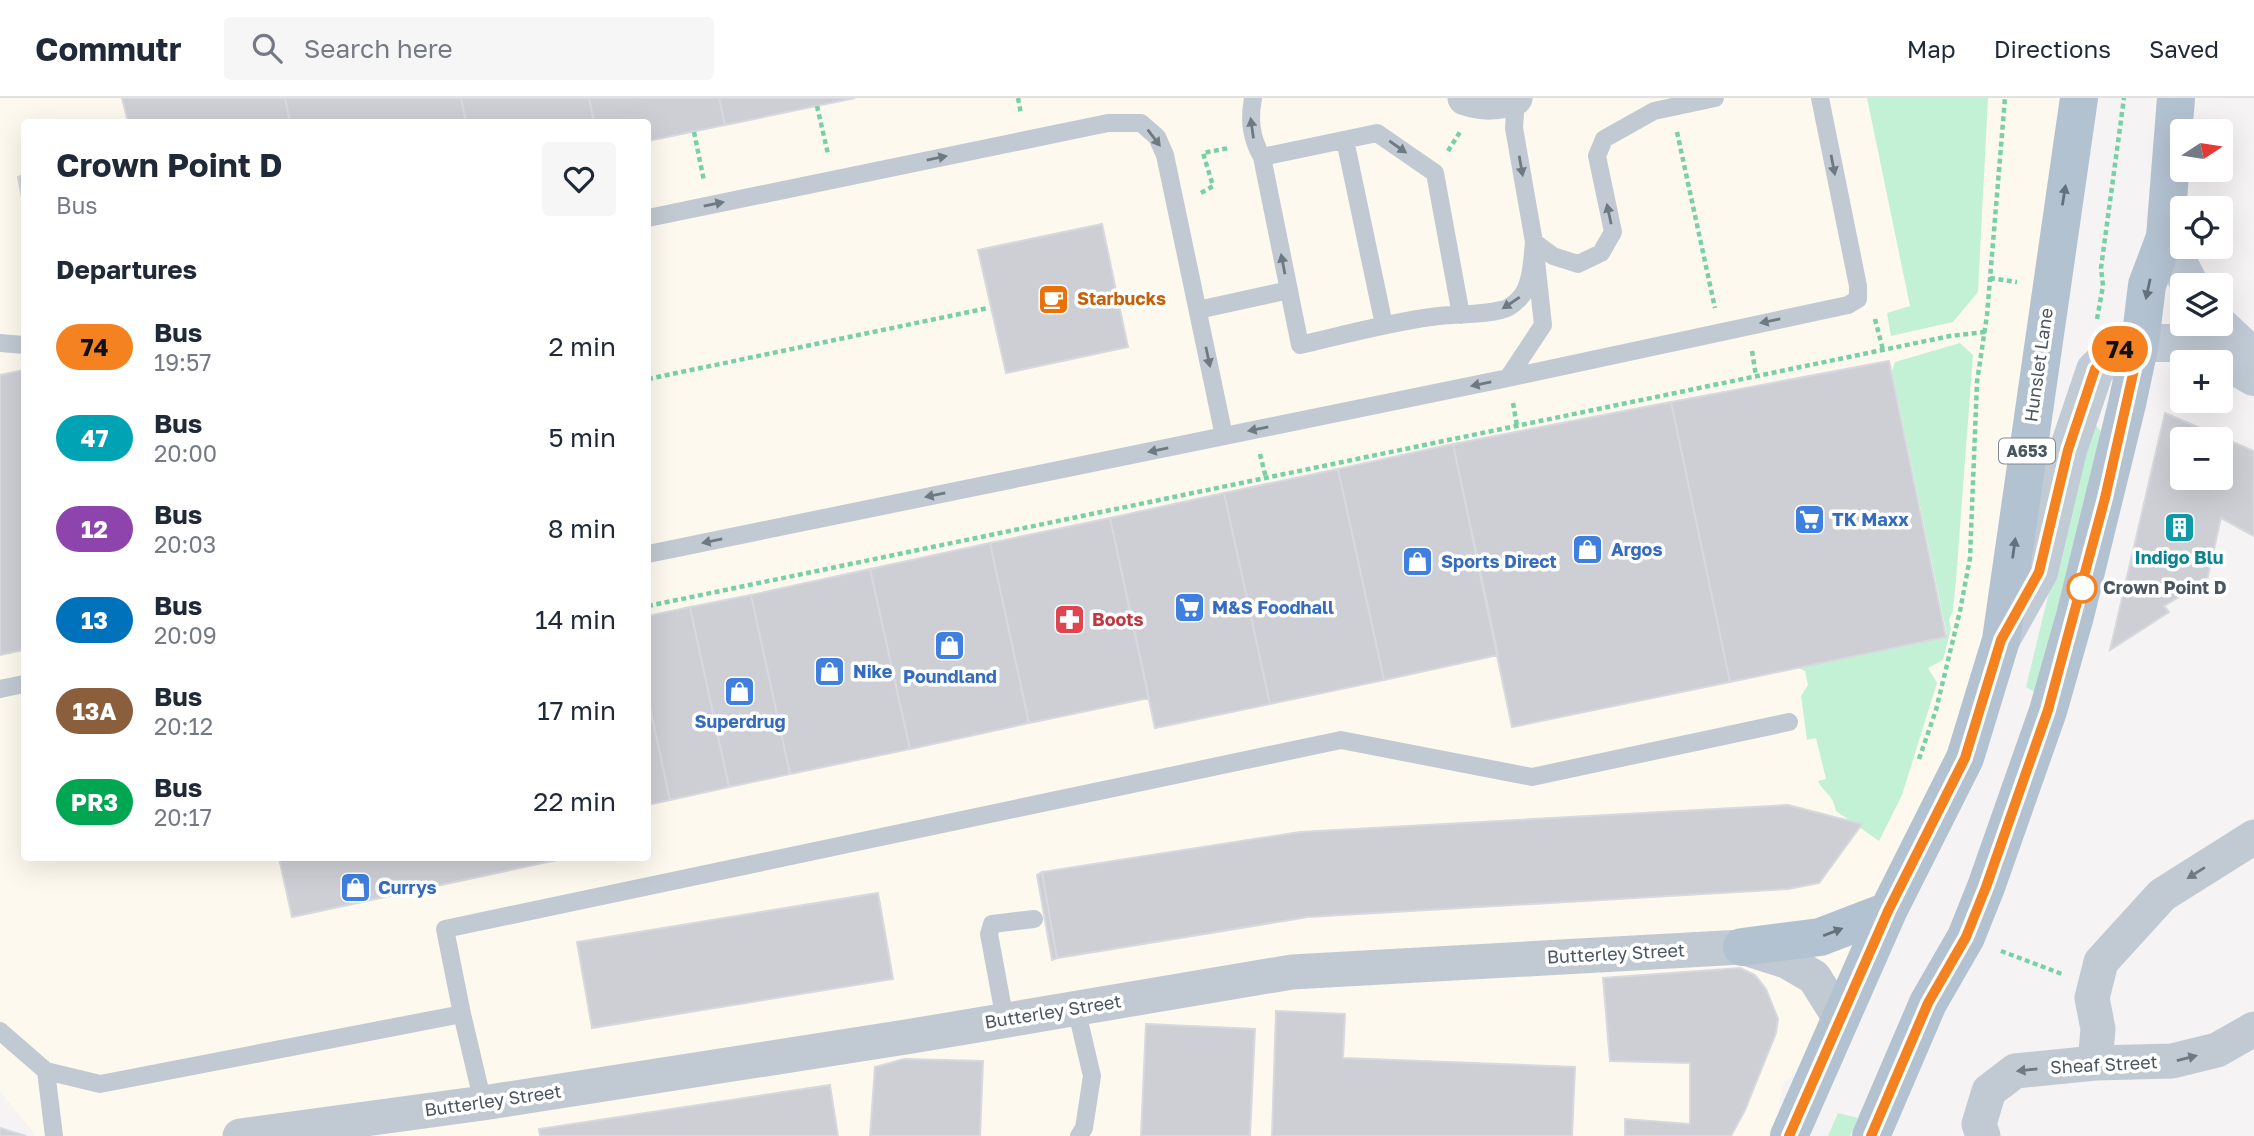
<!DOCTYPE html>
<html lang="en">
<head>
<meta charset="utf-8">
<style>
  body { margin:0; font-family:"Golos Text",sans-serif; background:#f6f6f7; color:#1f2937; height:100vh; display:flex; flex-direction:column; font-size:26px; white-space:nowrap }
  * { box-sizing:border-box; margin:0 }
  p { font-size:23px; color:#747a83 }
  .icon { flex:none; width:38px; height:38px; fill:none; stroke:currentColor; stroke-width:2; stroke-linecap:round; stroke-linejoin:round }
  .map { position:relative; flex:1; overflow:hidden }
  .drawer { position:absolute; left:21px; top:21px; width:630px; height:742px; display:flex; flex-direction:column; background:#fff; border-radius:7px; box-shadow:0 7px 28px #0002 }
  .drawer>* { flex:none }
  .badge { padding:0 14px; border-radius:23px; font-size:24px; line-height:46px }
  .needle { width:46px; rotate:78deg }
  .fabs { position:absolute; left:2170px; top:21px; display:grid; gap:14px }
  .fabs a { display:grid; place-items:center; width:63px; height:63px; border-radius:7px; background:#fff; box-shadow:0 7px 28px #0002; font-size:35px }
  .map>.badge { position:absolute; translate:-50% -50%; box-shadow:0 0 0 4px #fff }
  h2 { padding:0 35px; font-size:26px; line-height:63px }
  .round { display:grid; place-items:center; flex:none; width:74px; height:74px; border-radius:7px; background:#f6f6f7 }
  .summary { display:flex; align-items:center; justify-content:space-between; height:119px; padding:0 35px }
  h1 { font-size:33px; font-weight:700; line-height:52px }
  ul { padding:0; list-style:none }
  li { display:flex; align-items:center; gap:21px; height:91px; padding:0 35px }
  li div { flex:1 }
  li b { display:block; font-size:26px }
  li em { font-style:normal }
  li .badge { min-width:77px; font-weight:700; text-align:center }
  header { display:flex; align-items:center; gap:42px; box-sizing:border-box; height:98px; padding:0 35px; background:#fff; border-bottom:2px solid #e0e1e3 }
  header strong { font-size:33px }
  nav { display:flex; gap:38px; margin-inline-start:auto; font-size:24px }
  .search { width:490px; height:63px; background:#f6f6f7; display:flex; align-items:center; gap:18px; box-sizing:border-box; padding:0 24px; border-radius:7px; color:#747a83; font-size:26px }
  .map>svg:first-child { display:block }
  .commercial { fill:#fdf9ef; fill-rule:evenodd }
  .green { fill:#c3f1d5 }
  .building { fill:#cdcfd5; stroke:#d7d9de; stroke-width:2; fill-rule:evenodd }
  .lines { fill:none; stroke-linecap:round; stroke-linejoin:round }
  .path { stroke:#7ad0a6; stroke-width:4.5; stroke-dasharray:5 3.5; stroke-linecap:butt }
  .service { stroke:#c1cad2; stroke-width:18 }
  .minor { stroke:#c1cad2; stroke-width:35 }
  .secondary { stroke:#c1cbd6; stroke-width:38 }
  .primary { stroke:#b3c2d1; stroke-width:38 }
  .oneway { fill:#6e7983 }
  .oneway2 { fill:#64717d }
  .line-casing { stroke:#fff; stroke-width:16 }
  .line { stroke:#f58220; stroke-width:10 }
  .stop-dot { fill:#fff; stroke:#f58220; stroke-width:3.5 }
  .labels { text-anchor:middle; stroke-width:7; stroke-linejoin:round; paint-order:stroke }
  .shield { fill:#fff; stroke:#808990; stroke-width:2 }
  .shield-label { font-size:16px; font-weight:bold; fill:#4a5661 }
  .food-label { font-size:18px; font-weight:bold; fill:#c56008; stroke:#fff; text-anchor:start }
  .street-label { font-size:18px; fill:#4a5661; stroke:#fff }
  .shop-label { font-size:18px; font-weight:bold; fill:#366cbe; stroke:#fff; text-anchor:start }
  .culture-label { font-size:18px; font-weight:bold; fill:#0d838f; stroke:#fff }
  .stop-label { font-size:18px; font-weight:bold; fill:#4a5661; stroke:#fff; text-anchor:start }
  .health-label { font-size:18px; font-weight:bold; fill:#be3a42; stroke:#fff; text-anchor:start }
</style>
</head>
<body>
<header>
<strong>Commutr</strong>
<div class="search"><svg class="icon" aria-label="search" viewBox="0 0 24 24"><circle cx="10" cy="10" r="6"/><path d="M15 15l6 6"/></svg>Search here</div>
<nav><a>Map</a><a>Directions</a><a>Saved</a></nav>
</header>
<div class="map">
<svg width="2254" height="1038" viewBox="0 0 2254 1038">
  <rect width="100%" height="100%" fill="#f5f3f3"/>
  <!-- commercial -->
  <path class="commercial" d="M0,0H2079L2001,542L1825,953L1782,986L1776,1038H36L0,993ZM24,24H648V760H24Z"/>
  <!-- green -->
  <path class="green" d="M1867,0H1988L1978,194L1953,224L1891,238L1887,215L1910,208Z
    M1960,245L1973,257L1956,482L1953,513L1949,522L1951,531L1943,562L1928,570L1937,585L1902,697L1879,743L1836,713C1832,694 1825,697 1818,683L1826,681L1816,640L1807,642L1801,598L1808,587L1805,573L1798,570L1947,537L1892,273L1895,264Z
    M2096,327L2102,335L2037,592L2033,593L2026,589L2088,333Z
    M1838,1015L1858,1020L1850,1038H1828Z"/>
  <!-- building -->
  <path class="building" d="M122,0H285L290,24H128Z
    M285,0H461L466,24H290Z
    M461,0H589L594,24H466Z
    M589,0H719L725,27L648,43V24H594Z
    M719,0H855L725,27Z
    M24,77V110L18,79Z
    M1102,126L1128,249L1006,275L978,152Z
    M1889,263L1946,539L1730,584L1671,304Z
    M24,272V552L0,557V277Z
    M1671,304L1730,584L1512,629L1453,346Z
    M2165,315L2254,353V438L2221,420L2207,482L2164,508L2169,514L2110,552ZM2182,341H2221V380H2182Z
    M1453,346L1498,557L1384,582L1338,371Z
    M1338,371L1384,582L1270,606L1224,395Z
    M1224,395L1270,606L1155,630L1110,420Z
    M1110,420L1149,600L1029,625L990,445Z
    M990,445L1029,625L910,651L870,471Z
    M870,471L910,651L790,676L751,497Z
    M751,497L790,676L729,689L690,509Z
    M690,509L729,689L670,702L648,600V518Z
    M648,600L670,702L648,707Z
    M1788,707L1862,726L1819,785L1788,791L1308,819L1057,860L1042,774L1300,734Z
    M279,760H556L557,762L292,819Z
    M1042,774L1057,860L1052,862L1037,777Z
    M878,795L893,881L592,930L577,844Z
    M1740,870L1755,877L1766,891L1778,921L1776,935L1745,1012L1731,1038H1625V1021L1690,1026V965L1610,963L1603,880Z
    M1276,913L1345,916L1343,960L1575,969L1572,1038H1272Z
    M1146,926L1255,931L1250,1038H1141Z
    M904,961L983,963L980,1038H870L875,969Z
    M830,987L838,1038H540L539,1031Z
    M0,1030L26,1038H0Z"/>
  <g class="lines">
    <!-- path -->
    <path class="path" d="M1018,0L1021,16
      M817,8L828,56
      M694,34L704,83
      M1677,34L1715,210
      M1448,53L1460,34
      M1201,95L1213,88L1203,55L1229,50
      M1990,180L2017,184
      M1875,221L1883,252
      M2097,221L2103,188L2101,170L2124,0
      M1752,253L1756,278
      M648,281L988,210
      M1513,305L1517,328
      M1260,356L1266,380
      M648,508L1950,238L1985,234
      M1919,661L1936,612L1960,513L1970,460L1977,284L1987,217L2005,0
      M2001,853L2062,876"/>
    <!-- service -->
    <path class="service" d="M1253,0C1249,22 1251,40 1262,59
      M1345,42L1384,227
      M648,120L1108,25H1141L1157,39L1165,57L1224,338
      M1198,212L1289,192
      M1461,217L1435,75L1377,35L1262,59L1300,247C1343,237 1387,225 1431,219C1455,215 1478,218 1501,212C1508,211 1514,206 1519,201C1532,188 1532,162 1534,144L1553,158L1578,166L1601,155L1613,134L1597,58L1604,41L1654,13L1715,0
      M0,245L24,247
      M1508,280L1848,207L1858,201V188L1820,0
      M648,456L1508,280L1543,227L1534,144L1514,30L1516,0
      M0,591L24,586
      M1076,910L1092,978L1084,1030L1079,1038
      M462,916L445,831L1341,642L1532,679L1789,624
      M1005,922L989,836L992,826L1034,821
      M0,933L46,973L100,986L462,916L483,1005
      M46,973L54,1038"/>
    <!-- minor -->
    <path class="minor" d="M1465,0C1483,6 1497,5 1515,0
      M2095,965L2098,931L2092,900L2101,864L2162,797L2254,739
      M240,1038L483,1005L912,938L1292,874L1742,849L1786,863L1814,879L1841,922
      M1983,1038L1979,1026L1989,993L2015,973L2095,965L2172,963L2217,952L2254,931"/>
    <!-- secondary -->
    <path class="secondary" d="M2165,139L2190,187
      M2218,226L2254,260
      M2002,540L2039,474L2068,352L2095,272L2114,254L2140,245H2172L2189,247L2223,261L2254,279"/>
    <!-- primary -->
    <path class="primary" d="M1742,849L1820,839L1888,813
      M1789,1038L1888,813L1965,660L2001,542L2079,0
      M1871,1038L1928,905L1966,839L1986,789L2048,613L2075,518L2127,306L2140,245L2147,187L2165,139L2176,0"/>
  </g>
  <!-- one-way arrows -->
  <defs><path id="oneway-solid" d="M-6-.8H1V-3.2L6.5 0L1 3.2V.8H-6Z" transform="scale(1.75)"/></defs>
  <g class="oneway">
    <use href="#oneway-solid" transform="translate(1252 30) rotate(-98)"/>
    <use href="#oneway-solid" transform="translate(1154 40) rotate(53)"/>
    <use href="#oneway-solid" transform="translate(1398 49) rotate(35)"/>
    <use href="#oneway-solid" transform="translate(937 60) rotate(-12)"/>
    <use href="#oneway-solid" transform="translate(1833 67) rotate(79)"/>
    <use href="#oneway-solid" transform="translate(1521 68) rotate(80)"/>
    <use href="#oneway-solid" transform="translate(714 106) rotate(-12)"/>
    <use href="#oneway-solid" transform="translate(1609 116) rotate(-102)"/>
    <use href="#oneway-solid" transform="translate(1283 166) rotate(-101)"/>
    <use href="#oneway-solid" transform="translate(1511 205) rotate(146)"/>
    <use href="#oneway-solid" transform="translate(1770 223) rotate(168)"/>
    <use href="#oneway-solid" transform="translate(1208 259) rotate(78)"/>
    <use href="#oneway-solid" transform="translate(1481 286) rotate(169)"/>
    <use href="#oneway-solid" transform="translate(1258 331) rotate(168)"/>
    <use href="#oneway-solid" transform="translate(1158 352) rotate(168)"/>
    <use href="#oneway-solid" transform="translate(935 397) rotate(168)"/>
    <use href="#oneway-solid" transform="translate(712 443) rotate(168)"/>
    <use href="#oneway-solid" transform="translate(2196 775) rotate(148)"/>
    <use href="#oneway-solid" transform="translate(2187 960) rotate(-14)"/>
    <use href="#oneway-solid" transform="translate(2027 972) rotate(174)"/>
  </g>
  <g class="oneway2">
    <use href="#oneway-solid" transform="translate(2064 97) rotate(-81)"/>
    <use href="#oneway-solid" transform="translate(2148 191) rotate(102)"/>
    <use href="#oneway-solid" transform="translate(2014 450) rotate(-82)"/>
    <use href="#oneway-solid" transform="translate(1833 834) rotate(-21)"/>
  </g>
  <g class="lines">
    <defs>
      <path id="line" d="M1789,1038L1888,813L1965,660L2001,542L2039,474L2068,352L2095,271L2113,254L2140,245L2105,400L2048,612L1986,789L1966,839L1928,905L1871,1038"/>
    </defs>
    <!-- line casing -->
    <use href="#line" class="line-casing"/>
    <!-- line -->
    <use href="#line" class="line"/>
  </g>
  <!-- icons -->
  <defs>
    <symbol id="cafe-square" viewBox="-11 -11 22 22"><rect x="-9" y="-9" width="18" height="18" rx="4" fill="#e8710a" stroke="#fff"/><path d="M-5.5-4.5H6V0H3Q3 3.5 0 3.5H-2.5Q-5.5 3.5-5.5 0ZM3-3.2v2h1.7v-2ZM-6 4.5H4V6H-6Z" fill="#fff"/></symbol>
    <symbol id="supermarket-square" viewBox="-11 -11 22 22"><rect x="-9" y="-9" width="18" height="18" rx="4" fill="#3f7fe0" stroke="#fff"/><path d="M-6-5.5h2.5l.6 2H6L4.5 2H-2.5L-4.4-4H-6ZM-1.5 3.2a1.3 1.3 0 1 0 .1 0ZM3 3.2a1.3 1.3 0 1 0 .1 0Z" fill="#fff"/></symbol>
    <symbol id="building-square" viewBox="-11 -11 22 22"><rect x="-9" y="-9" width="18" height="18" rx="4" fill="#0f9aa8" stroke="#fff"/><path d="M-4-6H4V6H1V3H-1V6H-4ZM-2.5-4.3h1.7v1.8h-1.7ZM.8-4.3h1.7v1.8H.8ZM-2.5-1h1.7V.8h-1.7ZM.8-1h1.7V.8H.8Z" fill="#fff"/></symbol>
    <symbol id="shop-square" viewBox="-11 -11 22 22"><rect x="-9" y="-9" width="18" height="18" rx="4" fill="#3f7fe0" stroke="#fff"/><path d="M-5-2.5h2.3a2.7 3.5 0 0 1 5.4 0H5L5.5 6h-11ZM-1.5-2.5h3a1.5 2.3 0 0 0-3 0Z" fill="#fff"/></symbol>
    <symbol id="pharmacy-square" viewBox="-11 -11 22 22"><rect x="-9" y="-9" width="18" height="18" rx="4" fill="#e0444e" stroke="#fff"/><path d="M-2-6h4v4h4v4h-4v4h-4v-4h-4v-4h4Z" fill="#fff"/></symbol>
  </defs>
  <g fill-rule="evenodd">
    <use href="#cafe-square" x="1036" y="184" width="35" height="35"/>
    <use href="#supermarket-square" x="1792" y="404" width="35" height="35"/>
    <use href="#building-square" x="2162" y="412" width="35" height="35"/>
    <use href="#shop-square" x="1570" y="434" width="35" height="35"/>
    <use href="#shop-square" x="1400" y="446" width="35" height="35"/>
    <use href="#supermarket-square" x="1172" y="492" width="35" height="35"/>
    <use href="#pharmacy-square" x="1052" y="504" width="35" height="35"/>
    <use href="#shop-square" x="932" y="530" width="35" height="35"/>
    <use href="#shop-square" x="812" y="556" width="35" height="35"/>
    <use href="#shop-square" x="722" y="576" width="35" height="35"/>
    <use href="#shop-square" x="338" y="772" width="35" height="35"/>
  </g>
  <!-- markers -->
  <circle class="stop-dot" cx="2082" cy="490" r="14"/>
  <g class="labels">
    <!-- shield labels -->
    <rect class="shield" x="1999" y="340.5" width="56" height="25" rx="5"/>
    <g class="shield-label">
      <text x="2027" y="359">A653</text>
    </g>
    <!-- food labels -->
    <g class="food-label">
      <text x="1077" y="207">Starbucks</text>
    </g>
    <!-- street labels -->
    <g class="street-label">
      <text transform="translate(2039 267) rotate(-82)" y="6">Hunslet Lane</text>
      <text transform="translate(1616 856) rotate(-3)" y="6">Butterley Street</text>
      <text transform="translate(1053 914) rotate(-9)" y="6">Butterley Street</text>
      <text transform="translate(2104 967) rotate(-3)" y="6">Sheaf Street</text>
      <text transform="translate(493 1003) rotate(-8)" y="6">Butterley Street</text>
    </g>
    <!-- shop labels -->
    <g class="shop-label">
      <text x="1832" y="428">TK Maxx</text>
      <text x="1611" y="458">Argos</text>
      <text x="1441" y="470">Sports Direct</text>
      <text x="1212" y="516">M&amp;S Foodhall</text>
      <text x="853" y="580">Nike</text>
      <text x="950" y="585" text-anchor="middle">Poundland</text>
      <text x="740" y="630" text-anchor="middle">Superdrug</text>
      <text x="378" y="796">Currys</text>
    </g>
    <!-- culture labels -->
    <g class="culture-label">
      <text x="2179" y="466">Indigo Blu</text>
    </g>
    <!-- stop labels -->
    <g class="stop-label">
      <text x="2103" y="496">Crown Point D</text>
    </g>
    <!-- health labels -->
    <g class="health-label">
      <text x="1092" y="528">Boots</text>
    </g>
  </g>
</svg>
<div class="fabs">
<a><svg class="needle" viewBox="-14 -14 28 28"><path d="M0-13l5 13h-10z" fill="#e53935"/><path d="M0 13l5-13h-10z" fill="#747a83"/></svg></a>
<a><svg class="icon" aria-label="locate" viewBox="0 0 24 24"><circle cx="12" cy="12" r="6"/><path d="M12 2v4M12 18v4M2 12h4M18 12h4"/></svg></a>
<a><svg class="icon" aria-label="layers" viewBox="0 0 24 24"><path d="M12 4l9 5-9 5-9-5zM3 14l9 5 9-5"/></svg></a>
<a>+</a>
<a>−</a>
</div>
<b class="badge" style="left:2120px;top:251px;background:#f58220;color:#111">74</b>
<section class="drawer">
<div class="summary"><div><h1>Crown Point D</h1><p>Bus</p></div><a class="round"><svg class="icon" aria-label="heart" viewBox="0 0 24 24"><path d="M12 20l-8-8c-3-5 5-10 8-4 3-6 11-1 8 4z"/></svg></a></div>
<h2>Departures</h2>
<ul>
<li><span class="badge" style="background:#f58220;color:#111">74</span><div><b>Bus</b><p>19:57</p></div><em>2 min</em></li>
<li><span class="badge" style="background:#00a3b4;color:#fff">47</span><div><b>Bus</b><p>20:00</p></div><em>5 min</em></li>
<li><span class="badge" style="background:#8e44ad;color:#fff">12</span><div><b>Bus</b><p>20:03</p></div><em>8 min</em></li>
<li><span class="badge" style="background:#0072bc;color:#fff">13</span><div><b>Bus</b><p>20:09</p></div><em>14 min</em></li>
<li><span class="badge" style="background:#8b5e3c;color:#fff">13A</span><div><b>Bus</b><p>20:12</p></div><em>17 min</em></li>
<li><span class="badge" style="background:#00a651;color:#fff">PR3</span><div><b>Bus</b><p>20:17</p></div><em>22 min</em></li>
</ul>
</section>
</div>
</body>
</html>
